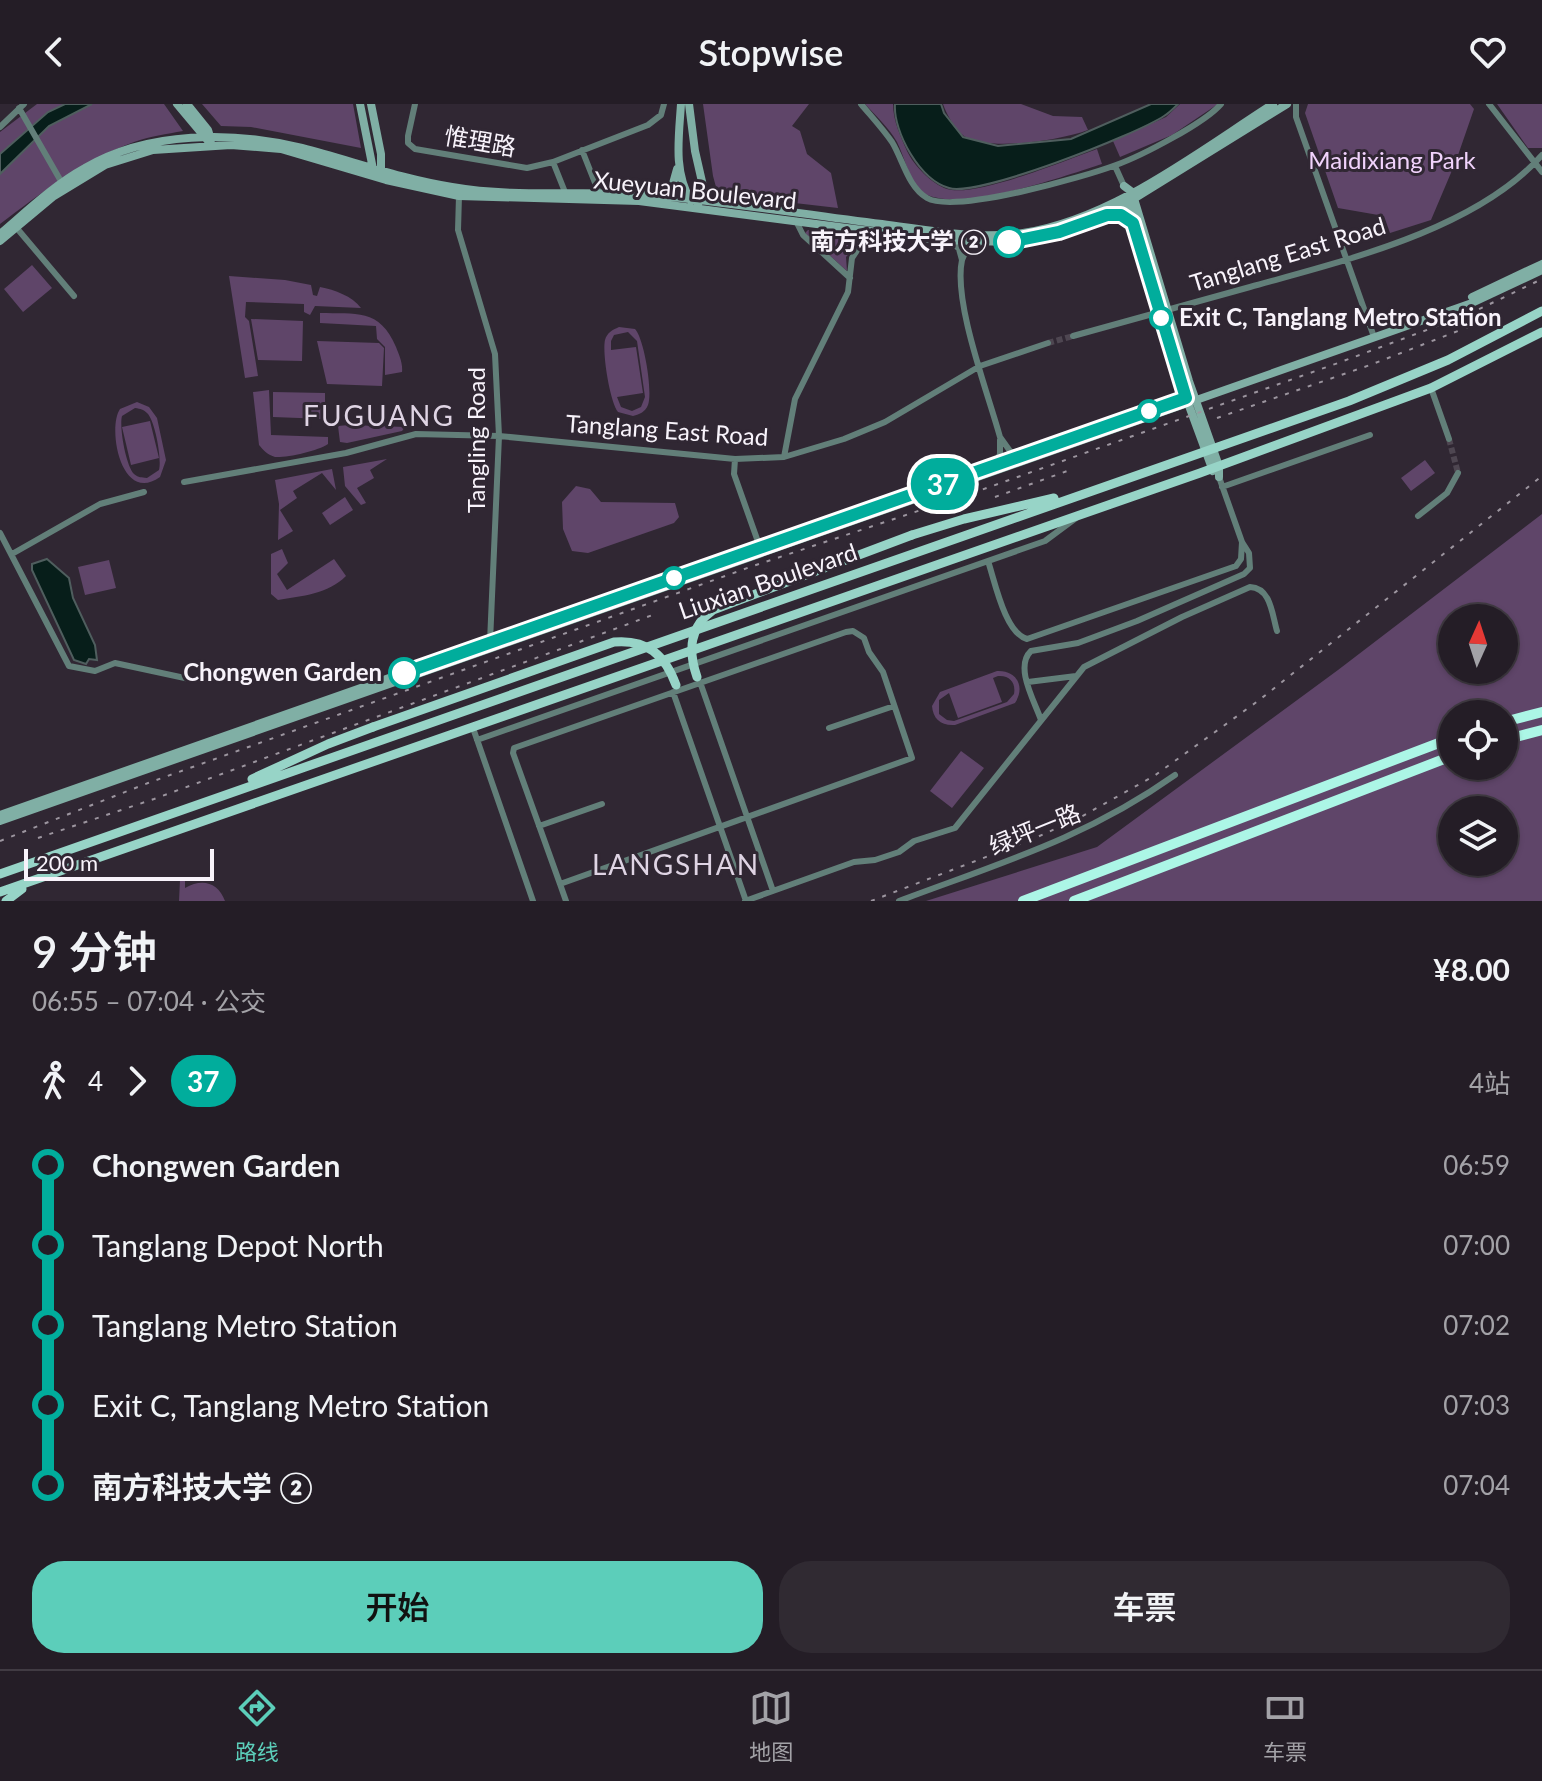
<!DOCTYPE html>
<html lang="zh">
<head>
<meta charset="utf-8">
<style>
  body { margin:0; font-family:Lato,"Noto Sans SC",sans-serif; background:#302a32; color:#f1f3f6; height:100vh; display:flex; flex-direction:column; font-size:30px; white-space:nowrap }
  * { box-sizing:border-box; margin:0 }
  p { font-size:26px; color:#a3a2a7 }
  .icon { flex:none; width:44px; height:44px; fill:none; stroke:currentColor; stroke-width:2; stroke-linecap:round; stroke-linejoin:round }
  .map { position:relative; height:797px; overflow:hidden }
  .panel { display:flex; flex-direction:column; background:#241d26; flex:1 }
  .panel>* { flex:none }
  .badge { padding:0 16px; border-radius:26px; font-size:28px; line-height:52px }
  .needle { width:52px; rotate:3deg }
  .buttons { position:absolute; left:1438px; top:500px; display:grid; gap:16px }
  .buttons a { display:grid; place-items:center; width:80px; height:80px; border-radius:50%; background:#241d26; box-shadow:0 2px 6px #0004,0 0 0 2px #413b43; font-size:40px }
  .scale { position:absolute; left:24px; bottom:20px; width:190px; box-sizing:border-box; padding-left:8px; border:4px solid #f8f3fb; border-top:0; font-size:22px; line-height:28px; white-space:nowrap; color:#f8f3fb; -webkit-text-stroke:6px #302733; paint-order:stroke }
  .map>.badge { position:absolute; translate:-50% -50%; box-shadow:0 0 0 4px #fff }
  .legs { display:flex; align-items:center; gap:12px; height:88px; padding:0 32px; font-size:26px }
  .legs p { margin-inline-start:auto }
  .overview { display:flex; align-items:center; justify-content:space-between; height:136px; padding:0 32px }
  h1 { font-size:44px; font-weight:600; line-height:60px }
  .action { display:flex; gap:16px; margin-top:auto; padding:16px 32px }
  .action a { flex:1; height:92px; border-radius:32px; background:#5cceba; color:#111; font-size:32px; font-weight:600; line-height:92px; text-align:center }
  .action a+a { background:#302a32; color:#f1f3f6 }
  ul { padding:0 32px; list-style:none }
  li { display:flex; align-items:center; gap:28px; height:80px; font-size:30px }
  li i { display:grid; place-items:center; width:12px; height:100%; margin:0 10px; background:currentColor }
  li i::after { content:''; width:20px; height:20px; margin:-10px; border:6px solid; border-radius:50%; background:#241d26 }
  li p { margin-inline-start:auto }
  li:first-child i { background:linear-gradient(#0000 50%,currentColor 0) }
  li:last-child i { background:linear-gradient(currentColor 50%,#0000 0) }
  header { display:flex; justify-content:space-between; align-items:center; height:104px; padding:0 32px; background:#241d26; font-size:36px; font-weight:600 }
  .menu { display:flex; justify-content:space-around; align-items:center; height:112px; border-top:2px solid #413b43; background:#241d26; font-size:22px; color:#a3a2a7 }
  .menu a { display:grid; justify-items:center; gap:4px }
  .menu .selected { color:#5cceba }
  .map>svg:first-child { display:block }
  .green { fill:#5f4569; fill-rule:evenodd }
  .water { fill:#071e1a; stroke:#4f5e5e; stroke-width:2 }
  .lines { fill:none; stroke-linecap:round; stroke-linejoin:round }
  .street-tunnel { stroke:#4e4651; stroke-width:6; stroke-dasharray:6 3; stroke-linecap:butt }
  .street { stroke:#627f79; stroke-width:6 }
  .secondary { stroke:#80afa5; stroke-width:8 }
  .primary { stroke:#97d4c7; stroke-width:9 }
  .highway { stroke:#acf6e6; stroke-width:10 }
  .rail { stroke:#9c959f; stroke-width:2; stroke-dasharray:4 8; stroke-linecap:butt }
  .primary-bridge { stroke:#97d4c7; stroke-width:9 }
  .line-1-casing { stroke:#fff; stroke-width:18 }
  .line-1 { stroke:#01ad9c; stroke-width:12 }
  .stop-1-dot { fill:#fff; stroke:#01ad9c; stroke-width:4 }
  .labels { text-anchor:middle; stroke-width:6; stroke-linejoin:round; paint-order:stroke }
  .street-label { font-size:24px; fill:#f8f3fb; stroke:#302733 }
  .park-label { font-size:24px; fill:#f1d3fc; stroke:#302733 }
  .stop-label { font-size:24px; font-weight:bold; fill:#f8f3fb; stroke:#302733; text-anchor:end }
  .quarter-label { font-size:28px; letter-spacing:2px; fill:#dfd4e4; stroke:#302733 }
</style>
</head>
<body>
<header><svg class="icon" aria-label="back" viewBox="0 0 24 24"><path d="M15 5l-7 7 7 7"/></svg>Stopwise<svg class="icon" aria-label="heart" viewBox="0 0 24 24"><path d="M12 20l-8-8c-3-5 5-10 8-4 3-6 11-1 8 4z"/></svg></header>
<div class="map">
<svg width="1542" height="797" viewBox="0 0 1542 797">
  <rect width="100%" height="100%" fill="#302733"/>
  <!-- green -->
  <path class="green" d="M37,0H164L183,27C167,30 150,32 134,38C85,55 41,89 0,120V28Z
    M202,0H353L361,44L251,23L221,22Z
    M703,0H809L792,22L800,27L807,50L831,69L838,104L725,91L716,83L713,72Z
    M865,0H893C893,17 901,33 907,47C914,62 932,80 947,85C974,94 1067,56 1097,45L1102,60C1067,71 944,116 918,84C908,71 904,52 897,38C889,24 876,12 865,0Z
    M943,0H1021L1053,12L1082,13L1088,26C1061,36 989,48 964,32C955,26 946,9 943,0Z
    M1180,0H1218L1172,31L1120,53L1113,37L1166,13Z
    M1308,0H1470L1474,5L1456,57L1431,116L1390,129L1384,112L1338,104L1305,9Z
    M1497,0H1542V44H1528Z
    M808,126L853,132L856,142L846,153L847,167L805,129Z
    M32,161L52,184L23,208L4,185Z
    M229,172L285,176L311,181L313,191L317,192L320,183C335,186 352,192 361,204L315,202L310,211L304,208V200L246,198L245,213L249,217L258,272L245,274Z
    M320,209C355,210 380,204 396,243C399,251 403,259 402,268L385,271V243L377,235L376,222L320,219Z
    M251,215L303,217L302,257L258,256Z
    M619,223L635,225C644,234 653,288 648,301C645,308 640,310 633,312L618,308C610,298 602,249 605,236C607,229 612,226 619,223ZM628,228L637,237L645,293L641,303L632,307L621,303L617,293L643,289L636,243L611,246V237L614,231Z
    M317,237L379,239L384,244L382,282L327,280Z
    M269,286L271,331L328,333V340C318,347 286,354 275,353C268,351 263,346 259,341L253,288Z
    M273,288L325,289V315L273,313Z
    M137,298L149,303L157,314L166,356L160,373C121,401 107,324 120,305ZM135,304C141,305 143,305 147,309C155,316 162,355 159,366L147,374C141,373 139,374 134,370C126,362 119,323 122,312Z
    M150,317L159,354L131,361L122,323Z
    M349,321L405,323L402,327L347,339L340,338L338,322Z
    M387,355L370,366L374,374L357,384L366,399L361,401L345,382L343,363Z
    M1425,356L1435,369L1411,387L1401,374Z
    M332,365L336,386L322,369L293,387L297,394L280,406L293,427L278,436L279,400L275,376Z
    M576,382L590,385L601,398L675,399L679,413L674,419L588,449L572,447L563,425L562,398Z
    M345,393L353,406L330,421L322,409Z
    M1542,410V797H926L1097,743L1338,566ZM1452,514H1504V566H1452ZM1452,610H1504V662H1452ZM1452,706H1504V758H1452Z
    M282,445L288,459L277,470L287,486L334,455L346,472C328,490 302,492 278,496L271,490V450Z
    M109,456L116,484L85,491L78,463Z
    M997,567C1016,566 1026,582 1015,599L955,621C941,622 933,615 932,602L940,588ZM998,572C1010,571 1016,579 1014,590L1007,598L954,617L947,616L939,610V596L949,589L958,614L1002,598L993,574Z
    M961,647L984,664L952,704L930,687Z
    M180,776H185V784C202,774 218,778 225,797H179Z"/>
  <!-- water -->
  <path class="water" d="M65,0H92L49,22L0,70V50L48,8Z
    M895,0H941L944,9L963,33L998,42L1071,35L1151,0H1178C1174,4 1169,9 1164,12C1135,31 978,93 949,84C920,76 893,28 895,0Z
    M47,455L69,474L73,494L95,541L97,556L89,555L86,560L74,556L32,466V460Z"/>
  <g class="lines">
    <!-- street-tunnel -->
    <path class="street-tunnel" d="M1048,239L1073,232
      M1449,335L1458,369"/>
    <!-- street -->
    <path class="street" d="M415,0L408,32V39L415,45L527,64L553,58L648,21L661,11L664,0
      M861,0C871,12 883,25 892,38C903,56 908,83 927,94C955,110 1084,73 1116,61C1141,52 1205,19 1221,0
      M1296,0V13L1374,233
      M1489,0L1542,68
      M19,4L62,79
      M0,23L24,0
      M582,46L599,89
      M553,58L565,88
      M1115,62L1124,82
      M459,92L458,126L495,250L499,332L490,538
      M796,117L803,131L850,174
      M15,122L74,192
      M951,137L959,145L962,156
      M979,139C971,142 965,147 962,156C953,198 988,289 1000,333L1010,347L1021,352
      M1073,232C1132,216 1191,199 1250,183C1343,157 1476,126 1542,51
      M1431,284L1449,335
      M784,353L795,295L848,188L852,154L860,142L861,126
      M735,355L734,370L762,449
      M995,361L1000,350V336
      M184,378L346,349L416,330L499,332L735,355L784,353L844,335L885,318L980,262L1048,239
      M1222,383L1370,331
      M1418,412L1447,389L1458,369
      M0,429L69,562L95,567L115,559L194,576
      M12,450L100,400L144,388
      M988,457C995,478 1005,529 1027,535L1236,462L1241,455L1242,438
      M700,578L773,787
      M1028,578L1076,572
      M673,588L746,797
      M1041,616C1035,598 1014,563 1031,547L1078,539L1137,517L1244,470L1250,464L1249,449L1242,438L1219,373
      M473,624L533,797
      M829,624L894,602
      M477,636L1045,437L1076,414
      M539,722L602,700
      M560,780L912,654L883,568L869,548L864,534L853,527L846,528L514,644L513,649L560,780L566,797
      M745,797L854,758L875,756L899,748L914,737L955,724L1084,563L1182,513L1250,483C1271,484 1272,510 1277,527
      M899,797C1000,759 1086,734 1175,671"/>
    <!-- secondary -->
    <path class="secondary" d="M177,0L208,37
      M187,0L208,26L211,36
      M360,0L374,70
      M371,0L381,50V70
      M681,0C679,32 673,68 691,97
      M689,0L695,47L703,82L698,101
      M1124,82L1132,88L1189,277L1219,362V373
      M660,91L672,83L677,65
      M1127,99L1181,280L1213,367
      M0,130C27,107 54,81 85,64C148,27 233,27 302,44C352,57 401,75 452,83C521,95 592,85 661,92C735,99 808,111 882,120C928,126 976,136 1023,129C1113,115 1198,48 1273,0
      M0,137L54,92L105,61L153,46L231,41L281,45L386,76L459,92L639,97L940,136L1009,138L1059,128L1114,107L1287,0
      M1472,193L1542,160
      M0,711L554,516
      M0,717L1472,199L1542,166"/>
    <!-- primary -->
    <path class="primary" d="M912,431L964,415L1054,394
      M252,675L328,640L373,623
      M0,770L1349,297L1448,256L1542,207
      M0,788L1200,369L1431,284L1542,228
      M6,797L22,785"/>
    <!-- highway -->
    <path class="highway" d="M1504,618L1542,608
      M1504,636L1542,626
      M1023,797L1452,634
      M1074,797L1452,652"/>
    <!-- rail -->
    <path class="rail" d="M1217,314L1370,261L1476,220
      M995,393L1070,366
      M38,734L154,695L658,509
      M0,737L148,679L753,462L981,386L1338,259L1467,211L1542,175
      M871,797L1033,735L1079,714L1154,672L1258,597L1542,372"/>
    <!-- primary-bridge -->
    <path class="primary-bridge" d="M697,573C688,547 689,523 713,506L912,431
      M373,623L614,538C647,535 665,551 676,581"/>
  </g>
  <g class="lines">
    <defs>
      <path id="line-1" d="M404,569L1186,294L1133,119L1121,111H1107L1059,128L1009,138"/>
    </defs>
    <!-- line-1 casing -->
    <use href="#line-1" class="line-1-casing"/>
    <!-- line-1 -->
    <use href="#line-1" class="line-1"/>
  </g>
  <!-- markers -->
  <g class="stop-1-dot">
    <circle cx="1009" cy="138" r="14"/>
    <circle cx="1161" cy="214" r="10"/>
    <circle cx="1149" cy="307" r="10"/>
    <circle cx="674" cy="474" r="10"/>
    <circle cx="404" cy="569" r="14"/>
  </g>
  <g class="labels">
    <!-- street labels -->
    <g class="street-label">
      <text transform="translate(480 38) rotate(10)" y="8">惟理路</text>
      <text transform="translate(695 87) rotate(6)" y="8">Xueyuan Boulevard</text>
      <text transform="translate(1288 151) rotate(-17)" y="8">Tanglang East Road</text>
      <text transform="translate(667 327) rotate(4)" y="8">Tanglang East Road</text>
      <text transform="translate(477 336) rotate(-90)" y="8">Tangling Road</text>
      <text transform="translate(768 478) rotate(-19)" y="8">Liuxian Boulevard</text>
      <text transform="translate(1035 726) rotate(-22)" y="8">绿坪一路</text>
    </g>
    <!-- park labels -->
    <g class="park-label">
      <text x="1392" y="65">Maidixiang Park</text>
    </g>
    <!-- stop labels -->
    <g class="stop-label">
      <text x="987" y="146">南方科技大学 ②</text>
      <text x="1179" y="222" text-anchor="start">Exit C, Tanglang Metro Station</text>
      <text x="382" y="577">Chongwen Garden</text>
    </g>
    <!-- quarter labels -->
    <g class="quarter-label">
      <text x="379" y="322">FUGUANG</text>
      <text x="676" y="771">LANGSHAN</text>
    </g>
  </g>
</svg>
<div class="buttons">
<a><svg class="needle" viewBox="-14 -14 28 28"><path d="M0-13l5 13h-10z" fill="#e53935"/><path d="M0 13l5-13h-10z" fill="#a3a2a7"/></svg></a>
<a><svg class="icon" aria-label="locate" viewBox="0 0 24 24"><circle cx="12" cy="12" r="6"/><path d="M12 2v4M12 18v4M2 12h4M18 12h4"/></svg></a>
<a><svg class="icon" aria-label="layers" viewBox="0 0 24 24"><path d="M12 4l9 5-9 5-9-5zM3 14l9 5 9-5"/></svg></a>
</div>
<div class="scale">200 m</div>
<b class="badge" style="left:943px;top:380px;background:#01ad9c;color:#fff">37</b>
</div>
<section class="panel">
<div class="overview"><div><h1>9 分钟</h1><p>06:55 – 07:04 · 公交</p></div><b>¥8.00</b></div>
<div class="legs"><svg class="icon" aria-label="walk" viewBox="0 0 24 24"><circle cx="13" cy="4" r="2"/><path d="M13 8l-2 6 4 7M11 14l-3 7M7 12l3-4h3l4 4"/></svg>4<svg class="icon" aria-label="forward" viewBox="0 0 24 24"><path d="M9 5l7 7-7 7"/></svg><b class="badge" style="background:#01ad9c;color:#fff">37</b><p>4站</p></div>
<ul>
<li><i style="color:#01ad9c"></i><b>Chongwen Garden</b><p>06:59</p></li>
<li><i style="color:#01ad9c"></i><span>Tanglang Depot North</span><p>07:00</p></li>
<li><i style="color:#01ad9c"></i><span>Tanglang Metro Station</span><p>07:02</p></li>
<li><i style="color:#01ad9c"></i><span>Exit C, Tanglang Metro Station</span><p>07:03</p></li>
<li><i style="color:#01ad9c"></i><b>南方科技大学 ②</b><p>07:04</p></li>
</ul>
<div class="action"><a>开始</a><a>车票</a></div>
</section>
<nav class="menu">
<a class="selected"><svg class="icon" aria-label="directions" viewBox="0 0 24 24"><path d="M12 3l9 9-9 9-9-9zM9 14v-3h6M13 9l2 2-2 2"/></svg>路线</a>
<a><svg class="icon" aria-label="map" viewBox="0 0 24 24"><path d="M3 6l6-2 6 2 6-2v14l-6 2-6-2-6 2zM9 4v14M15 6v14"/></svg>地图</a>
<a><svg class="icon" aria-label="tickets" viewBox="0 0 24 24"><path d="M3 7h18v10H3zM15 7v10"/></svg>车票</a>
</nav>
</body>
</html>
